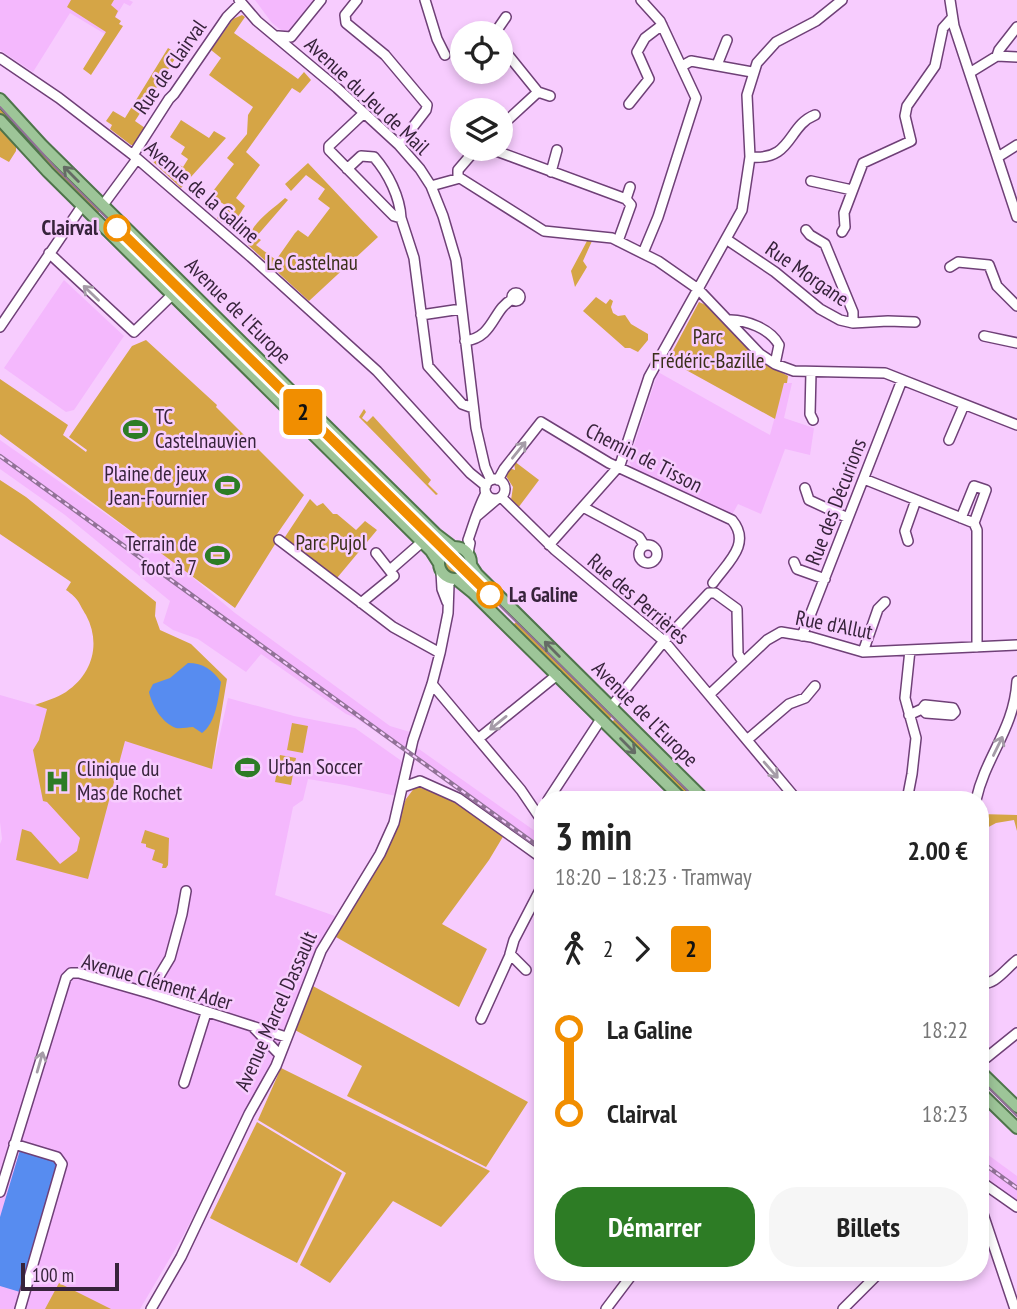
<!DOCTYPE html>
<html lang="fr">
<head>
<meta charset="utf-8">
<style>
  body { margin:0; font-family:"PT Sans Narrow",sans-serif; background:#f6f6f6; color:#222; height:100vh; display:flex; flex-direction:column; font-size:26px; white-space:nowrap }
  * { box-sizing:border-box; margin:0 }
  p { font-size:23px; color:#767676 }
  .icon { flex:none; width:38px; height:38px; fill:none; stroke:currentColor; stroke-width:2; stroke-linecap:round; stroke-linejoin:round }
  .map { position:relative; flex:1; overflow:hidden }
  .side { position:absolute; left:534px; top:791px; width:455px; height:490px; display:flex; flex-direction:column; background:#fff; border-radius:28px; box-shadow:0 4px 10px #0003 }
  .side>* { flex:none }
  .badge { padding:0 14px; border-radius:5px; font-size:24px; line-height:46px }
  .controls { position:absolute; left:450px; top:21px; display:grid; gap:14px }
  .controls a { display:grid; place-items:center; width:63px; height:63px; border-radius:50%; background:#fff; box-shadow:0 4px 10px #0003; font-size:35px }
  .scale { position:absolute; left:21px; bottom:18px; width:98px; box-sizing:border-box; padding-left:7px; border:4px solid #37233b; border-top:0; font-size:19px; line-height:24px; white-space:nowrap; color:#37233b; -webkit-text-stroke:5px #f7ccfe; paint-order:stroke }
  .map>.badge { position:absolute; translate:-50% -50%; box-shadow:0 0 0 4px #fff }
  .legs { display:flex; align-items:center; gap:10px; height:77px; padding:0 21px; font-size:23px }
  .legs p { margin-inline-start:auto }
  .overview { display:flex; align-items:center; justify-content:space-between; height:119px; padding:0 21px }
  h1 { font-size:38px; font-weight:700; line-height:52px }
  .cta { display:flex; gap:14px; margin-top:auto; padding:14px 21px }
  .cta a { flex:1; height:80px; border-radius:28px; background:#2d7c25; color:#fff; font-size:28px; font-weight:700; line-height:80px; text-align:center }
  .cta a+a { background:#f6f6f6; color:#222 }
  ul { padding:0 21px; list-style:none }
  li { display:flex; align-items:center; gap:24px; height:84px; font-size:26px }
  li i { display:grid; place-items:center; width:10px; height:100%; margin:0 9px; background:currentColor }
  li i::after { content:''; width:18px; height:18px; margin:-9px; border:5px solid; border-radius:50%; background:#fff }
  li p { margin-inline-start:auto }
  li:first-child i { background:linear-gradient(#0000 50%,currentColor 0) }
  li:last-child i { background:linear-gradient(currentColor 50%,#0000 0) }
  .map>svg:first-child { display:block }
  .built { fill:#f4b8fd }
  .green { fill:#d5a546 }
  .water { fill:#578cf0 }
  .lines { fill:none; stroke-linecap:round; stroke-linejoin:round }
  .minor-casing { stroke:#6f4077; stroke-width:12 }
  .major-casing { stroke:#4f744b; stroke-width:14 }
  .minor { stroke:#fff; stroke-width:9 }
  .major { stroke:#9dc598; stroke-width:10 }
  .tram { stroke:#917297; stroke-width:2 }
  .rail-casing { stroke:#917297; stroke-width:4.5 }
  .rail { stroke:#f7ccfe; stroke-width:2; stroke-dasharray:5; stroke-linecap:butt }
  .oneway { stroke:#656c65 }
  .oneway2 { stroke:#a59ca7 }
  .line-1-casing { stroke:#fff; stroke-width:16 }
  .line-1 { stroke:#f18e00; stroke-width:10 }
  .stop-1-dot { fill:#fff; stroke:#f18e00; stroke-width:3.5 }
  .labels { text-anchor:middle; stroke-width:5; stroke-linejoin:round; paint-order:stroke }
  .street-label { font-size:21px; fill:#37233b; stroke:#f7ccfe }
  .stop-label { font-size:21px; font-weight:bold; fill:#37233b; stroke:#f7ccfe; text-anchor:end }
  .park-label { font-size:21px; fill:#3a2f1a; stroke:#f7ccfe }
  .poi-label { font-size:21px; fill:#37233b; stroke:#f7ccfe; text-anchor:start }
</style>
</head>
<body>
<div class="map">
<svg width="1017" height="1309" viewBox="0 0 1017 1309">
  <rect width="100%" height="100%" fill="#f7ccfe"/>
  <!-- built -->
  <path class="built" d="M0,0H129L133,2L130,6L124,3L105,34L70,13L33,72L0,50Z
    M255,0H318L289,36L272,23Z
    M64,280L124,336L74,410L66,412L4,368Z
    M658,372L770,435L784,383H792L784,418L814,428L810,455L785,449L761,514L738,504L732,515L633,470L629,461Z
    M0,440L173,561L235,613L390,726L410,732L409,742L542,836V854L414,758L356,718L346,714L261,654L246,672L198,639L173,630L163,623L170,601L65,515L0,469Z
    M0,695L129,732L212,769L228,698L294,716L355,728L403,762L396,796L345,785L308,779L303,800L293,807L275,895L335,916L274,1060L183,1236L140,1309H0V844L2,839L0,822Z
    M980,1149L1017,1176V1201L980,1173Z"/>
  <!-- green -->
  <path class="green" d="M71,0H114L111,5L118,11L115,17L121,21L119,24L123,26L91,75L83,69L106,32L67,7Z
    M242,15L245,17L234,33L298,79L304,72L311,80L300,93L292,88L246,152L260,165L236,198L245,206L236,220L222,222L217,218L225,205L210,195L234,164L227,158L247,134L248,115L253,107L209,75L221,58L211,50L233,19Z
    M168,48L178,54L135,121L145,128L134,145H131L110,129L112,125L106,121L113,111L125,118Z
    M0,102L101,210L95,216L0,117Z
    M181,120L209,138L214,131L226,138L181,188L149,158L153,153L157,156L160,153L183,167L188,159L181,154L185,147L170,137Z
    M0,126L11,141L16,143V151L9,162L0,157Z
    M308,163L378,237L309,301L248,245C248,224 271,211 285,198L288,200L256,237L261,240L256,245L276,260L295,233L298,230L308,237L330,208L318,199L325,189L306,175L291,191L285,184Z
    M587,241H592L583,261L587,267L575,287L571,271Z
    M147,252L367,469L360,477L139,260Z
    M596,297L606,304L610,299L613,301L611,307L613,313L618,316L625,315L631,324L648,334V340L638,352L630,348H625L583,311Z
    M699,302L708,306L757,359L788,376L787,383H784L775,419L668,360Z
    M146,340L217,405L216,407L304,495L275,537L277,541L235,608L0,434V379L68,425L63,435L86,452L87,450L69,437L132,346Z
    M364,409L366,412L362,418L367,422L373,416L431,480L428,484L438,494L436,495L359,417Z
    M514,461L539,480L518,508L511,500L513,487L506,476L509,468L515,470Z
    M371,472L438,539L429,547L362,481Z
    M0,480L26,497L156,602L155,616L160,630L191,644L227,679L212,769L125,741L88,879L16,860L22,829L31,832L60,864L77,851L80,838L47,802L43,801L33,750L39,740L47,709L35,705C45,701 57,698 66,692C93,674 101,643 86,615C78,602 79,599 66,590L71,582L0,534Z
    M310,499L317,506L323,503L333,514H337L356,530L365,521L377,530L337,578L283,540Z
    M444 563a11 11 0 1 1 22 0a11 11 0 1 1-22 0Z
    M519,619L613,715L607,722L511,627Z
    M618,716L702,800H686L610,724Z
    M292,723L308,726L303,753L287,750Z
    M280,755L296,758L291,785L275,782Z
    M415,787L437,791L504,835L489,860L442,924L487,949L459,1007L336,937L386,853L406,799Z
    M980,814L1017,815V831L1014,820L996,823L985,829L984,843L989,847L980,854Z
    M145,830L169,838L168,865L166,868H162L163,864L152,860L155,850L146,847V844L141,843Z
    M311,985L528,1102L486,1167L347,1096L362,1066L293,1029Z
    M281,1068L490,1171L441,1227L393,1201L330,1283L300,1265L346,1173L258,1120Z
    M257,1122L342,1173L297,1263L210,1218Z
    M59,1283L111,1309H45Z"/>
  <!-- water -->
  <path class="water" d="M188,663C203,663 213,670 221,682C218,699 216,723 202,733L193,727C188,727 181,729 176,728C162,723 152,706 149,692L153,684L170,678Z
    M20,1150L58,1162L59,1165L20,1292L0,1286V1217Z"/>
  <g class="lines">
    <defs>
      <path id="minor" d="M239,0L257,21L337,88L399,145L420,169L431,186L443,216L456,260L476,428L485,467L491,480
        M357,0L345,15L346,23L385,55L427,105L426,110L399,145
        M425,0L437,39L445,55
        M641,0L660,21L696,98L658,217L643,253
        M950,0L954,26L1017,217
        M495,33L506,17
        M278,36L291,37L321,0
        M500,45L538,92
        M997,56L999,50L1017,27
        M0,58L59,98L133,155L251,257L377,371L470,473L486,486
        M717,65L727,40
        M682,66L691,61L752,72
        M971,72L997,56L1017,57
        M629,104L649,79L637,52L645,38L662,25
        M364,113L329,146V150L388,210L394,216L401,218L414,258L428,366L462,404L473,408
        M500,127L538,92L550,96
        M491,149L626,199
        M133,155L169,99L174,94L227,17L241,3
        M750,157C793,161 787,126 815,115
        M998,157L1017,145
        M347,169L361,156L374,157C388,173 400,197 401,218
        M551,172L557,150
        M458,178V170L476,149
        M811,181L852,190
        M431,186L460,178L544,231L612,238L658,261L698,289L760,354L775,364L794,371L885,373L1017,425
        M103,205L137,159
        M806,230L810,235L825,244L853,312V323
        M842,232L845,227L844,213L863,163L911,141L905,116L907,106L935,66L943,28L952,18
        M726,239L775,272L820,309L840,320L853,323L888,321L915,322
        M618,241L631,205L626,199L630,187
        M49,253L134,332L171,296
        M950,267L958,262L989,265L997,286L1017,306
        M512 297a4 4 0 1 1 8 0a4 4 0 1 1-8 0Z
        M421,315L461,309
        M728,320C745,319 771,329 779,345L775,364
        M0,327L82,206
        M984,336L1017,343
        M465,341C495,337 492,309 513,299
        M811,372L810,414L813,420
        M949,440L964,405
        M864,479L974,523L977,530V647
        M485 489a10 10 0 1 1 20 0a10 10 0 1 1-20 0Z
        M498,480L504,469L541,422L609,463L732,520C752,544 727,563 713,583
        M805,488L809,500L848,518
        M501,497L555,550L664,641L797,800
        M583,507L639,537L644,545
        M477,516L497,499
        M961,518L974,486L986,490L974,523
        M279,540L393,627L440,653
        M908,541L905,531L916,500
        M639 554a9 9 0 1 1 18 0a9 9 0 1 1-18 0Z
        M549,545L620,465L649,377L742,210L750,157L747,95L757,63L776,42L816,21L842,0
        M468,553L470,543L468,540C474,523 478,508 486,493
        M794,562L797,569L825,579
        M390,570L422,542
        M441,572L442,589L447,602
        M361,603L394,576L376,553
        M802,636L902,380
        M863,652L878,609L885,602
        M432,684L521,790L542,821
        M710,694L767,640L781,632L811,637L863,652L1017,645
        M611,707L664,641L709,593H715L737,609L738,654L743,662
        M909,715L922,709L926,713L952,715L955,712L953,708L925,705L922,709
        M478,739L557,675
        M747,740L789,704L805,698L815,686
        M403,787L420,781L458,798L542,858
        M548,800L601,719
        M907,800L912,774L916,738L905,698L910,650
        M976,800C986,755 1014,730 1017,681
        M526,970L510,954L514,940L542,886
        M980,983C995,986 1005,969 1017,960
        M149,993L170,958L182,914L186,891
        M481,1019L510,955
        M254,1028L280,1055
        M986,1058L1017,1033
        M184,1083L206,1013
        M14,1144L57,1157L62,1164L20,1309
        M980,1181L1017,1207
        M0,1192L66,978L71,973H79L152,994L286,1037
        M980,1205L1015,1309
        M151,1309L181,1257L249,1114L276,1066L321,951L380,854L394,823L413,740L432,684L440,653L448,613L449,584L452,579
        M606,1309L634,1272
        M843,1309L880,1272"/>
      <path id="major" d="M0,99L42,145L436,534L453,547
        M0,120L48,172L431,551L438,562
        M439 563a16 16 0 1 1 32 0a16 16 0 1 1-32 0Z
        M471,565L477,574L705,800
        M456,579L472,592L683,800
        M980,1071L1017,1107
        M980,1092L1017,1128"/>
    </defs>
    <!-- minor casing -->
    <use href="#minor" class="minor-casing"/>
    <!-- major casing -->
    <use href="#major" class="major-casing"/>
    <!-- minor -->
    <use href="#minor" class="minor"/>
    <!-- major -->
    <use href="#major" class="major"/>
    <!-- tram -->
    <path class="tram" d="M0,107L55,167L697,800
      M980,1079L1017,1116"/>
    <defs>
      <path id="rail" d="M0,456L542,849
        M980,1161L1017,1188"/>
    </defs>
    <!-- rail casing -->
    <use href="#rail" class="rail-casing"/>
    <!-- rail -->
    <use href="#rail" class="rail"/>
  </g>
  <!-- one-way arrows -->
  <defs><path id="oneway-shaft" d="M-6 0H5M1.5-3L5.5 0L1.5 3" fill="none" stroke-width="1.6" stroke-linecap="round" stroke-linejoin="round" transform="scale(1.75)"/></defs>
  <g class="oneway">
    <use href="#oneway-shaft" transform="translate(71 174) rotate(-135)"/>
    <use href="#oneway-shaft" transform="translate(552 649) rotate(-135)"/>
    <use href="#oneway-shaft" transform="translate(628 746) rotate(45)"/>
  </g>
  <g class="oneway2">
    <use href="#oneway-shaft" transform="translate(91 293) rotate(-136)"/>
    <use href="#oneway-shaft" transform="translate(519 450) rotate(-51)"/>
    <use href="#oneway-shaft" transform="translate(498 723) rotate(141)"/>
    <use href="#oneway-shaft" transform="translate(998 746) rotate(-64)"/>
    <use href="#oneway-shaft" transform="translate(771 770) rotate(49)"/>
    <use href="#oneway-shaft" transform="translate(40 1062) rotate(-74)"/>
  </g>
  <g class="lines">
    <defs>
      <path id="line-1" d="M117,228L490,595"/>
    </defs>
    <!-- line-1 casing -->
    <use href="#line-1" class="line-1-casing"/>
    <!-- line-1 -->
    <use href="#line-1" class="line-1"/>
  </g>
  <!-- icons -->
  <defs>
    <symbol id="stadium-bare" viewBox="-9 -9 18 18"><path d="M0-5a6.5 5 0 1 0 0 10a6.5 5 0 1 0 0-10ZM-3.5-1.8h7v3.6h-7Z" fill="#2d7c25" stroke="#f7ccfe" stroke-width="2.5" paint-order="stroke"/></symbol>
    <symbol id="hospital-bare" viewBox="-9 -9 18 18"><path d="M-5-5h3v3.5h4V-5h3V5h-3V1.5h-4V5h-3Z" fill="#2d7c25" stroke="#f7ccfe" stroke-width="2.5" paint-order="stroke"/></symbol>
  </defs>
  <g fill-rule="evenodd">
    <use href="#stadium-bare" x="118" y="412" width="35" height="35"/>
    <use href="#stadium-bare" x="210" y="468" width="35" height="35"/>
    <use href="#stadium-bare" x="200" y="538" width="35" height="35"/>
    <use href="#stadium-bare" x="230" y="750" width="35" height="35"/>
    <use href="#hospital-bare" x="40" y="764" width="35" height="35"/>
  </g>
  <!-- markers -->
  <g class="stop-1-dot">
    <circle cx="117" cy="228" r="12"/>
    <circle cx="490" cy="595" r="12"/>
  </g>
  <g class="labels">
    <!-- street labels -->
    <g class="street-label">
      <text transform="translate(170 67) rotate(-55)" y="7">Rue de Clairval</text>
      <text transform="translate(367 96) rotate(43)" y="7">Avenue du Jeu de Mail</text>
      <text transform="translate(202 192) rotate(41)" y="7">Avenue de la Galine</text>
      <text transform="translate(807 274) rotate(35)" y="7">Rue Morgane</text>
      <text transform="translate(238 311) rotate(45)" y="7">Avenue de l'Europe</text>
      <text transform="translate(644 458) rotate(27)" y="7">Chemin de Tisson</text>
      <text transform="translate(836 502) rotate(-69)" y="7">Rue des Décurions</text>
      <text transform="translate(638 599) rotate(41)" y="7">Rue des Perrières</text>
      <text transform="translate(834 625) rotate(11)" y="7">Rue d'Allut</text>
      <text transform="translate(645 714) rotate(45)" y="7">Avenue de l'Europe</text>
      <text transform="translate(157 982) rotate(16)" y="7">Avenue Clément Ader</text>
      <text transform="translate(276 1011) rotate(-66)" y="7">Avenue Marcel Dassault</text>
    </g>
    <!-- stop labels -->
    <g class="stop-label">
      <text x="98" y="235">Clairval</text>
      <text x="509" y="602" text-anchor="start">La Galine</text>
    </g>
    <!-- park labels -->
    <g class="park-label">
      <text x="312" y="270">Le Castelnau</text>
      <text x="708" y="344">Parc<tspan x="708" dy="24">Frédéric-Bazille</tspan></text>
      <text x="331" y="550">Parc Pujol</text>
    </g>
    <!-- poi labels -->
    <g class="poi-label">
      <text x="155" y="424">TC<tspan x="155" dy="24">Castelnauvien</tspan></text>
      <text x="207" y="481" text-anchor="end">Plaine de jeux<tspan x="207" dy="24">Jean-Fournier</tspan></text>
      <text x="197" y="551" text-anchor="end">Terrain de<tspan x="197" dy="24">foot à 7</tspan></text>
      <text x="268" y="774">Urban Soccer</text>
      <text x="77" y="776">Clinique du<tspan x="77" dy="24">Mas de Rochet</tspan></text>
    </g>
  </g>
</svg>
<div class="controls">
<a><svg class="icon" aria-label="locate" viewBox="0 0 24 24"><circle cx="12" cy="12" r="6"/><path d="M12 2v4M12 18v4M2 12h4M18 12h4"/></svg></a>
<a><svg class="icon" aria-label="layers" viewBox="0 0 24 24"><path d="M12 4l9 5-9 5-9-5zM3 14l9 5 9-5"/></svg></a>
</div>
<div class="scale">100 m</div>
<b class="badge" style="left:303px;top:412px;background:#f18e00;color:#111">2</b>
<section class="side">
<div class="overview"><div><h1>3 min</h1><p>18:20 – 18:23 · Tramway</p></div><b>2.00 €</b></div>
<div class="legs"><svg class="icon" aria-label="walk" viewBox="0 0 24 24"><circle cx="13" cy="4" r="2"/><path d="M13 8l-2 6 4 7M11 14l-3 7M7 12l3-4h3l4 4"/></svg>2<svg class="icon" aria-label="forward" viewBox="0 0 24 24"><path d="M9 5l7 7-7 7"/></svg><b class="badge" style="background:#f18e00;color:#111">2</b></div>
<ul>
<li><i style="color:#f18e00"></i><b>La Galine</b><p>18:22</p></li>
<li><i style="color:#f18e00"></i><b>Clairval</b><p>18:23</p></li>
</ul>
<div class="cta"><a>Démarrer</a><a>Billets</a></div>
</section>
</div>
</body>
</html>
